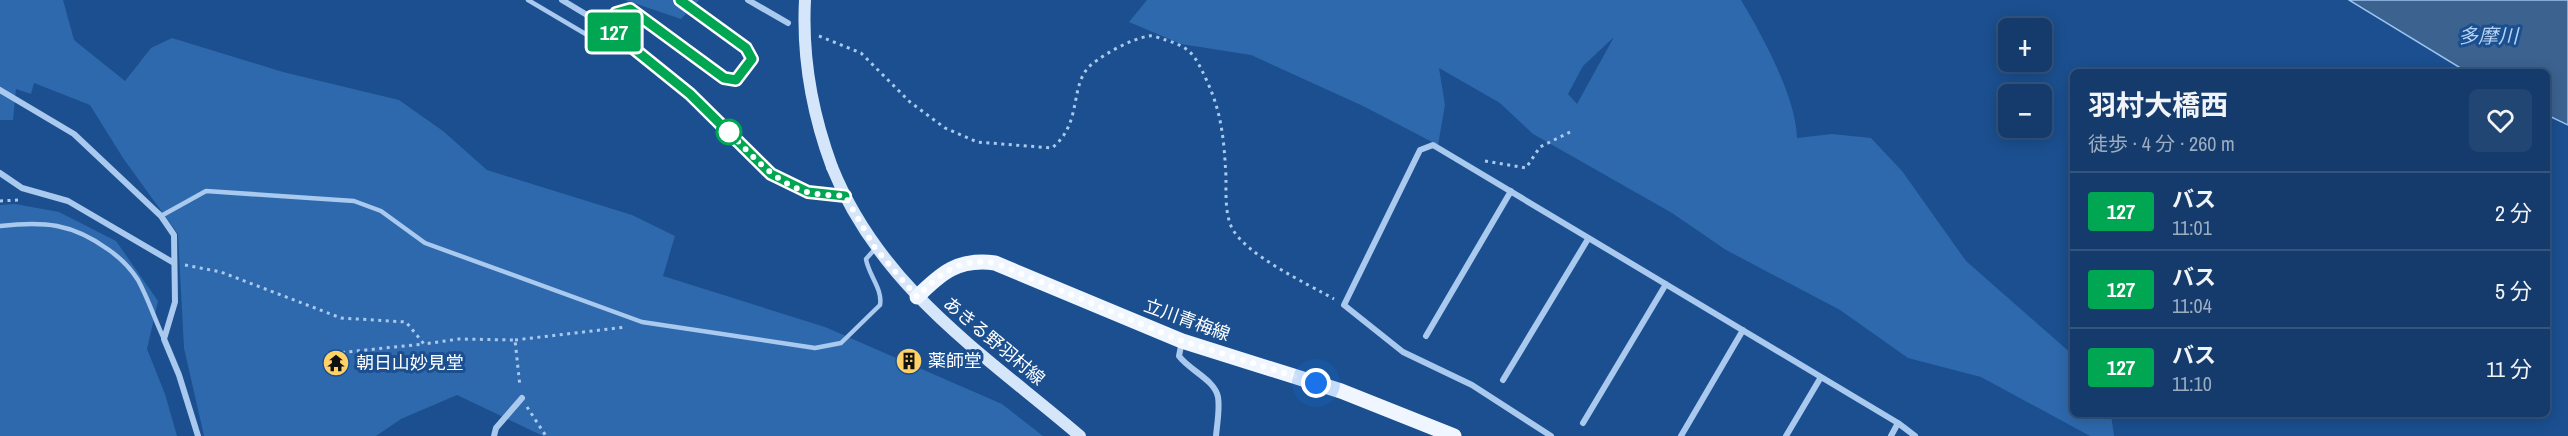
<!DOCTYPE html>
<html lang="ja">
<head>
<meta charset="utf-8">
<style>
  body { margin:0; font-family:"Archivo Narrow","Noto Sans JP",sans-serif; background:#214673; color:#f1f3f6; height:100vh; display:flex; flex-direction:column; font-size:22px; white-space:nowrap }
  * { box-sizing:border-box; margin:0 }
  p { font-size:20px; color:#9dadc1 }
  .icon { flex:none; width:33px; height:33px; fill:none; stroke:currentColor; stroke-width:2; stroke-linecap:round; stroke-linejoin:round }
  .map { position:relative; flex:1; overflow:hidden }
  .panel { position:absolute; left:2070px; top:69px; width:480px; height:348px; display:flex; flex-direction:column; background:#143b6b; border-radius:9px; box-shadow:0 3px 15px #0003,0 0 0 2px #33557e }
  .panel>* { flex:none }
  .badge { padding:0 12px; border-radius:4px; font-size:21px; line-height:39px }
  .fabs { position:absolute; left:1998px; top:18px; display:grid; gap:12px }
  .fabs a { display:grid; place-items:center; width:54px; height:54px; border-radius:9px; background:#143b6b; box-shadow:0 3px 15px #0003,0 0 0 2px #33557e; font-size:30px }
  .you { position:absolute; width:30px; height:30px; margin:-15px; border:4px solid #fff; border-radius:50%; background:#1a73e8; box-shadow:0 0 0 9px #1a73e833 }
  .map>.badge { position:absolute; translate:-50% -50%; box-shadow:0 0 0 3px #fff }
  .round { display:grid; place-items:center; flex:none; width:63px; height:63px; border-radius:9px; background:#214673 }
  .head { display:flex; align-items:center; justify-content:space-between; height:102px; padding:0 18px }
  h1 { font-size:28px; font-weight:700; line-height:45px }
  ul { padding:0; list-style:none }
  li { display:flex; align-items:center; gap:18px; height:78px; padding:0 18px; border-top:2px solid #33557e }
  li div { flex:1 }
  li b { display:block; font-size:22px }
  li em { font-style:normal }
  li .badge { min-width:66px; font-weight:700; text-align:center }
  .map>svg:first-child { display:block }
  .green { fill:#2e69ad; fill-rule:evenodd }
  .water { fill:#3c6290; stroke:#9cc4f0; stroke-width:1.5 }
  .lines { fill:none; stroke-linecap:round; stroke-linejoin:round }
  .path { stroke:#a9c9ee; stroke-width:3; stroke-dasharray:3 4.5; stroke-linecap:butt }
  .service { stroke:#a9c9ee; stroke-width:4.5 }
  .minor { stroke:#a9c9ee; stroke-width:6 }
  .secondary { stroke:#d6e6fa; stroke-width:12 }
  .primary { stroke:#f0f6ff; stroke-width:15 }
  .secondary-bridge { stroke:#d6e6fa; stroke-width:12 }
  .line-casing { stroke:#fff; stroke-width:14 }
  .line { stroke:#00a651; stroke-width:9 }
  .walk { stroke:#fff; stroke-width:6; stroke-dasharray:0 10.8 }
  .stop-dot { fill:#fff; stroke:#00a651; stroke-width:3 }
  .labels { text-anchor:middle; stroke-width:6; stroke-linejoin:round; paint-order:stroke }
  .street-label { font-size:18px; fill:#fff; stroke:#1b4f8f }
  .poi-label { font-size:18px; fill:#fff; stroke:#1b4f8f; text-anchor:start }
  .water-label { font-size:20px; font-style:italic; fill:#b5d3f5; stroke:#1b4f8f }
</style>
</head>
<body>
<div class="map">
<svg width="2568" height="436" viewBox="0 0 2568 436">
  <rect width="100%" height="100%" fill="#1b4f8f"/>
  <!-- green -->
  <path class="green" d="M0,0H63L74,40L125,81L151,48L172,38L283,72L399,100L443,131L487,170L632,215L675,236L663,276L825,327L1002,404L1043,436H543L457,395L401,419L376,436H204L184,348L178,234L123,158L90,105L34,83L31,94L16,89L13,120H0Z
    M625,0H699L681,19Z
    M1147,0H1741C1762,35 1796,97 1797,138L1832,134L1871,138L1902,171L1966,261L2073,355V414H2111L2114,436H2090L1981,377L1908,358L1840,310L1726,250L1672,213L1533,134L1500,103L1439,68L1445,105L1438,145L1363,106L1251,55L1181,44L1129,22ZM1614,37L1577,104L1568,94L1583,66Z
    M15,204L59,212L116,241L158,301L147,349L165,394L177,436H0V205Z"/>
  <!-- water -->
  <path class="water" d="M2349,0H2568V125L2547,115V72H2467Z"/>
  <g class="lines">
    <!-- path -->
    <path class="path" d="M819,36L861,53L910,102L945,128L977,142L1052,148C1084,122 1068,84 1092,64C1106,53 1131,39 1149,36C1154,35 1161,39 1166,40C1192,48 1195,56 1206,79C1222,113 1224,140 1226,177C1226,192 1225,212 1231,226C1243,254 1308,284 1334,299
      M1485,161L1526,168L1540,147L1570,132
      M0,201L19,200
      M185,265L221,272L341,318L406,322L424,344L459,339L515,340L520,387
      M515,340L626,327
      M327,354L424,344
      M527,407L546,436"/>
    <!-- service -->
    <path class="service" d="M528,0L594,39L607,27
      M161,216L206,191L354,201L381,211L425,243L642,322L815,348L841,343L880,305C883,289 868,274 866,259L875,249
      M0,226C44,221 72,223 109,250C119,257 131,269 138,280C148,298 155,320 164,339"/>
    <!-- minor -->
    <path class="minor" d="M562,0L607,27L691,94L771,174L808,192L845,196
      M748,0L788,23
      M607,27L616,13L630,9L724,78L736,80L752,59L746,48L680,0
      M0,90L74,134L161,216L174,235L175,302L164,339L179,375L198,436
      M0,173L22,188L68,201L174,263
      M1426,336L1511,191
      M1182,341L1179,356C1189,370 1215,380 1218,397C1220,409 1217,424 1216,436
      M1503,380L1588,239
      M1583,423L1666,284
      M494,436L496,428L522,398
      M1551,436L1472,385L1403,352L1344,305L1420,150L1433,145L1898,423L1915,436
      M1681,436L1743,330
      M1786,436L1821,377
      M1891,436L1898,423"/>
    <!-- secondary -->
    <path class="secondary" d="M832,167C881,289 984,354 1080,436"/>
    <!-- primary -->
    <path class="primary" d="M917,297C941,273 958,258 995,263L1182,341L1341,391L1454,436"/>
    <!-- secondary-bridge -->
    <path class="secondary-bridge" d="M805,0C802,58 812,113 832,167"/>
  </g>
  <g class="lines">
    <defs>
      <path id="line" d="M680,0L746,48L752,59L736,80L724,78L630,9L616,13L607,27L690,94L771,174L808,192L845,196"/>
    </defs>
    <!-- line casing -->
    <use href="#line" class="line-casing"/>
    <!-- line -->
    <use href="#line" class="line"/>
    <!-- walk -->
    <path class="walk" d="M729,132L726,129C751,154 773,182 807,192C819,195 833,195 845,196L875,248L917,297C941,273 958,258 995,263L1182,341L1316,383"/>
  </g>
  <!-- icons -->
  <defs>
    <symbol id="building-disc" viewBox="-11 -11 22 22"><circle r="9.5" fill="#ffd166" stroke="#1b4f8f"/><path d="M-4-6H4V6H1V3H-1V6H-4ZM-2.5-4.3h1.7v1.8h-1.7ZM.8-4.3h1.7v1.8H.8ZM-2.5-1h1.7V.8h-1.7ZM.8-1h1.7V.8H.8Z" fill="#111"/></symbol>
    <symbol id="temple-disc" viewBox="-11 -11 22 22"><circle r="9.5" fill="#ffd166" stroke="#1b4f8f"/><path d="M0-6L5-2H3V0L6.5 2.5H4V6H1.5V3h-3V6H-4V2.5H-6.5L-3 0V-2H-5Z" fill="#111"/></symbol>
  </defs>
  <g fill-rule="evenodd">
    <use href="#building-disc" x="894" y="346" width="30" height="30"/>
    <use href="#temple-disc" x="321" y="348" width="30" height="30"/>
  </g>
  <!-- markers -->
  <circle class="stop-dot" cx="729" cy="132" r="12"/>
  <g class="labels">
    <!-- street labels -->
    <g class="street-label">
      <text transform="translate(1187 320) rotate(20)" y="6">立川青梅線</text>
      <text transform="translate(994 341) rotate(40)" y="6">あきる野羽村線</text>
    </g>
    <!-- poi labels -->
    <g class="poi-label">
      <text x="928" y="367">薬師堂</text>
      <text x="356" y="369">朝日山妙見堂</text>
    </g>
    <!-- water labels -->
    <g class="water-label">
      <text x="2488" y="43">多摩川</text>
    </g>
  </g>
</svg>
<div class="fabs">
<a>+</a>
<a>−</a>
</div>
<div class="you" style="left:1316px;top:383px"></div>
<b class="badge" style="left:614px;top:32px;background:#00a651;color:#fff">127</b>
<section class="panel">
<div class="head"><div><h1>羽村大橋西</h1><p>徒歩 · 4 分 · 260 m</p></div><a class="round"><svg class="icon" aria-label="heart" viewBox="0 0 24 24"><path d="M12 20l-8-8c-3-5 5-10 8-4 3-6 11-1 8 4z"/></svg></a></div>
<ul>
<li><span class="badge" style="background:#00a651;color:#fff">127</span><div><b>バス</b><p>11:01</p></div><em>2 分</em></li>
<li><span class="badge" style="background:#00a651;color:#fff">127</span><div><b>バス</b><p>11:04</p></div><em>5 分</em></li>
<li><span class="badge" style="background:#00a651;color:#fff">127</span><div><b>バス</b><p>11:10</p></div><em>11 分</em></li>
</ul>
</section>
</div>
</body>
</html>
